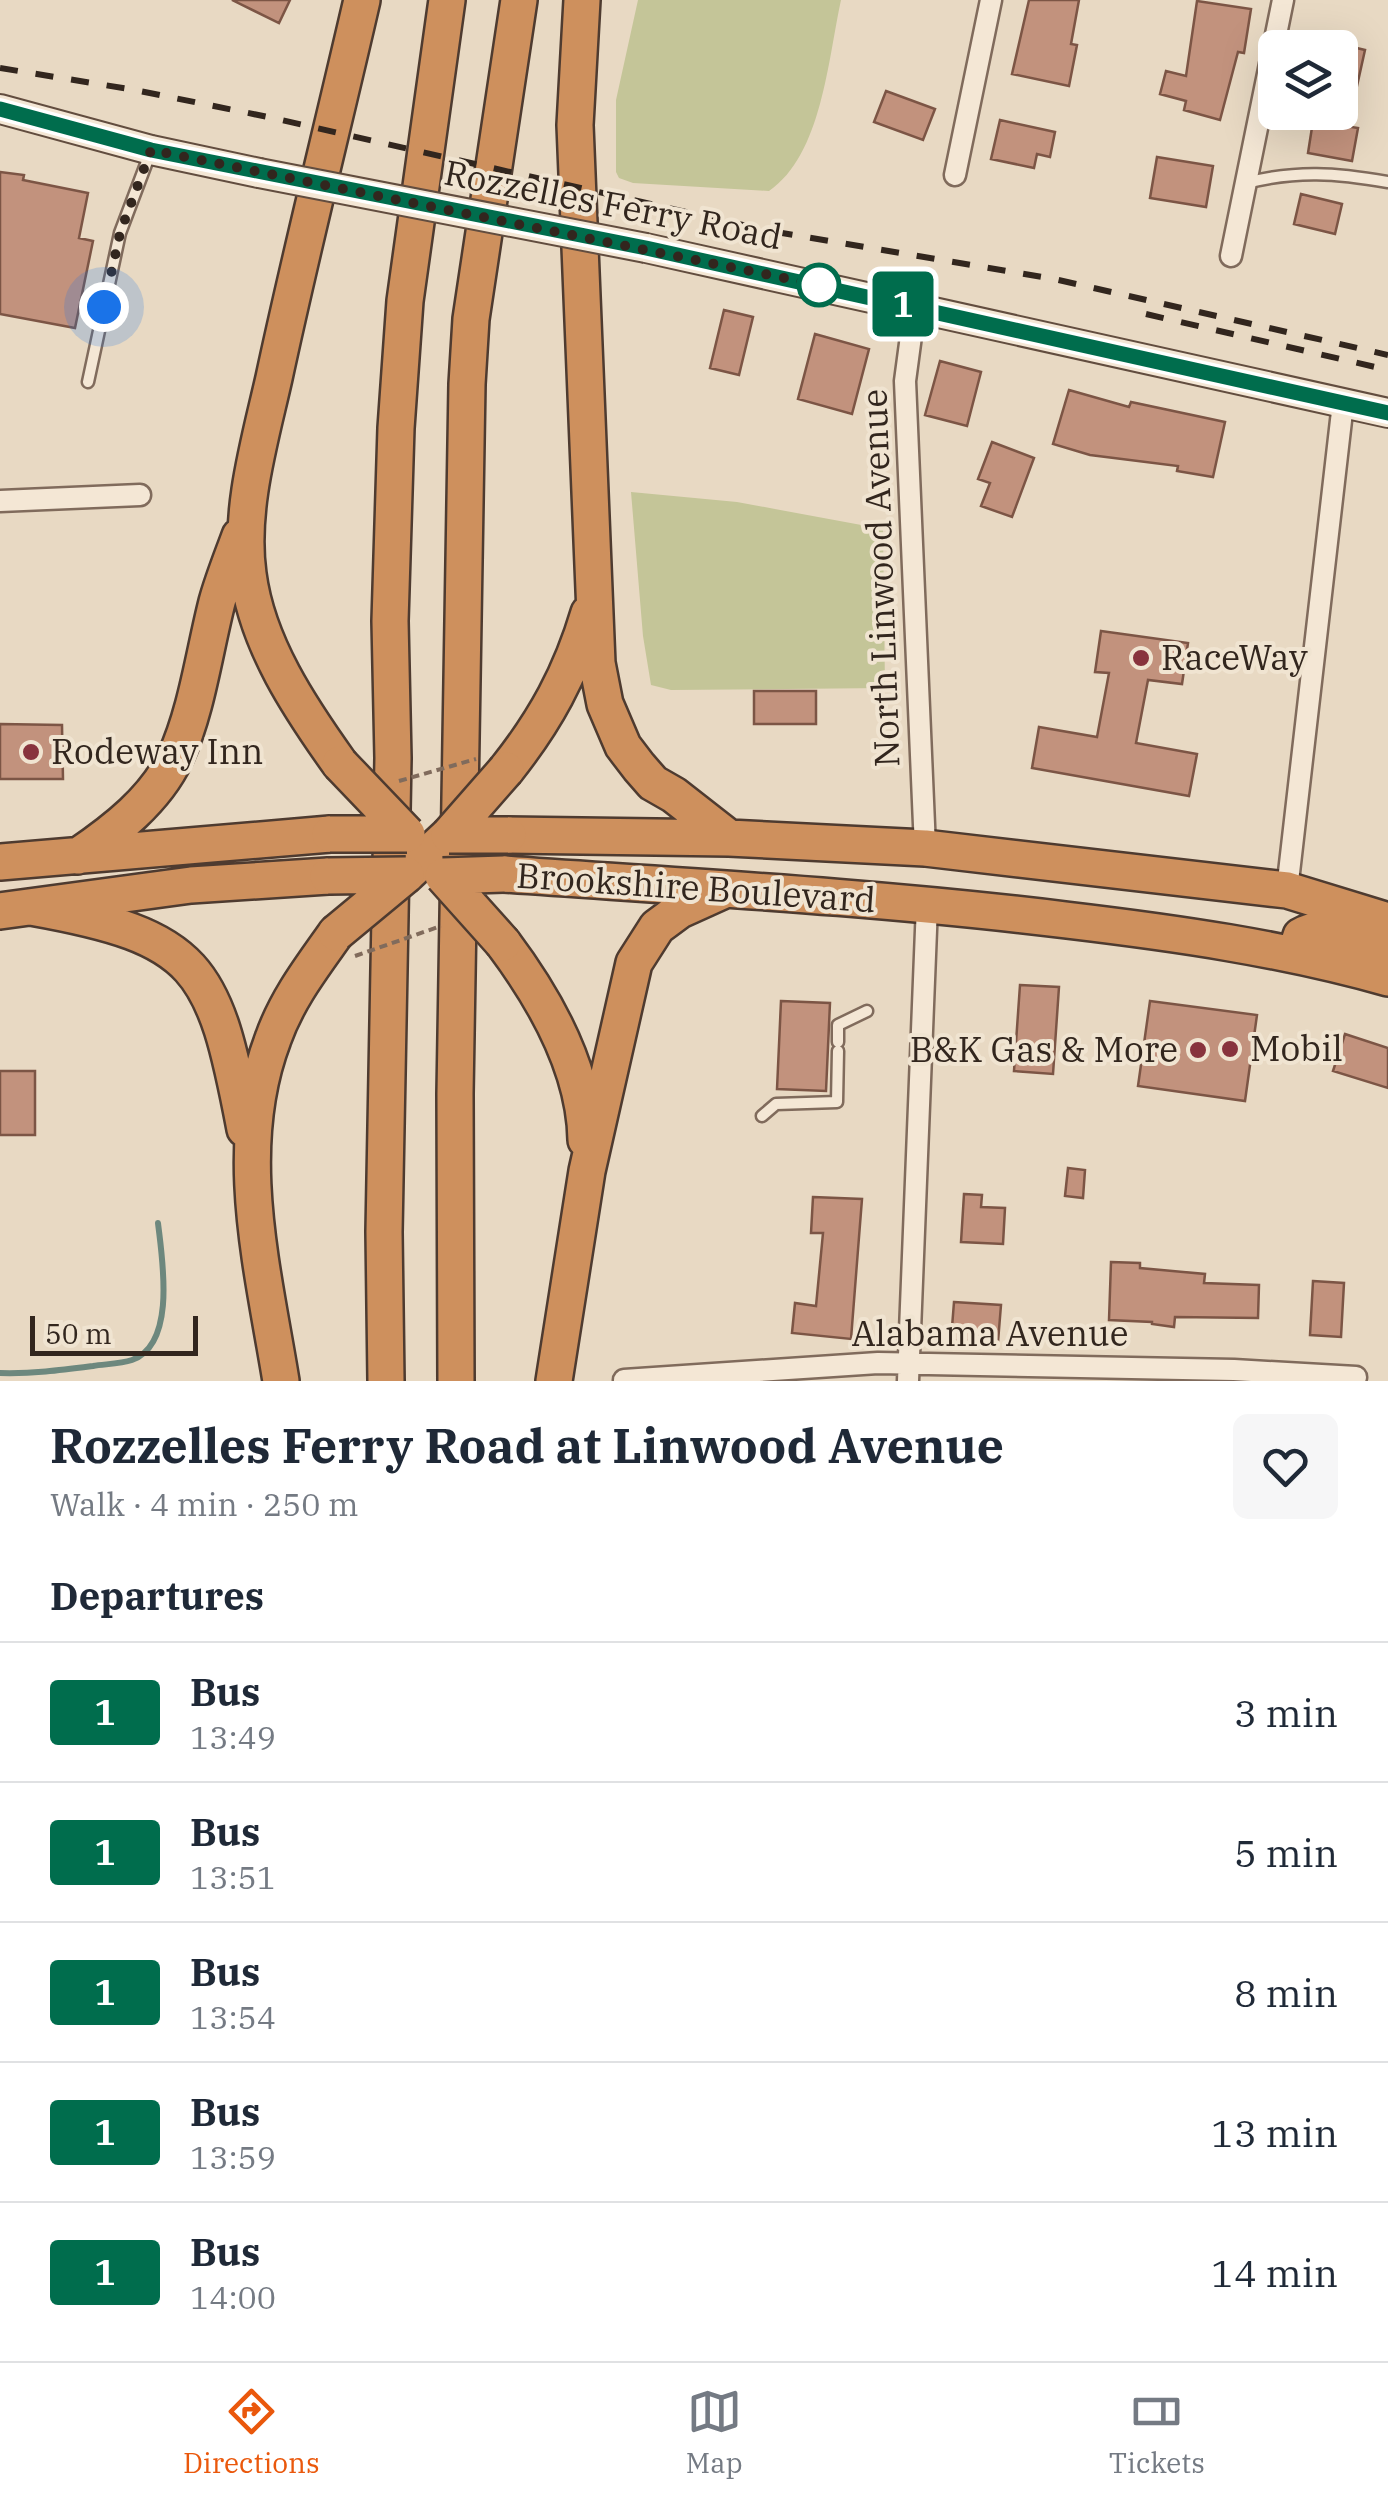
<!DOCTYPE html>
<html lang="en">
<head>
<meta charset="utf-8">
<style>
  body { margin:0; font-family:"IBM Plex Serif",serif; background:#f6f6f7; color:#1f2937; height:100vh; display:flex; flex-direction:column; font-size:38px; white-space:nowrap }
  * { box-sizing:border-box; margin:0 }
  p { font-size:32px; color:#747a83 }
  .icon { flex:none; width:55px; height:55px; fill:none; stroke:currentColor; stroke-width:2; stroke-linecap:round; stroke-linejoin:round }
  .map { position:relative; height:1381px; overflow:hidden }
  .side { display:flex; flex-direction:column; background:#fff; flex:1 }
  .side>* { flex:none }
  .badge { padding:0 20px; border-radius:8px; font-size:35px; line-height:65px }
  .controls { position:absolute; left:1258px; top:30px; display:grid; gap:20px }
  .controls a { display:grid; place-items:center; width:100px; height:100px; border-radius:15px; background:#fff; box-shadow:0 10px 40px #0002; font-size:50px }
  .scale { position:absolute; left:30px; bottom:25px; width:168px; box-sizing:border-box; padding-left:10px; border:5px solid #32261e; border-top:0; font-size:28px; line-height:35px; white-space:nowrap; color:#32261e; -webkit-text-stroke:8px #f0e4d1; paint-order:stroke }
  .you { position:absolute; width:50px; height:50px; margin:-25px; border:8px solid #fff; border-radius:50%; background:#1a73e8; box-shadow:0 0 0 15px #1a73e833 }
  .map>.badge { position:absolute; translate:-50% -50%; box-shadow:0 0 0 5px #fff }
  h2 { padding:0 50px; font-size:38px; line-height:90px }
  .round { display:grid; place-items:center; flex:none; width:105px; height:105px; border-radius:15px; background:#f6f6f7 }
  .headline { display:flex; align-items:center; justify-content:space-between; height:170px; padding:0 50px }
  h1 { font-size:48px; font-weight:700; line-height:75px }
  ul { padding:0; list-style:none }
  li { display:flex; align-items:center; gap:30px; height:140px; padding:0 50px; border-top:2px solid #e0e1e3 }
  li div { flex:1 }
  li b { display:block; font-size:38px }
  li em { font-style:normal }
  li .badge { min-width:110px; font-weight:700; text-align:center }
  .menu { display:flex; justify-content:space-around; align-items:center; height:140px; border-top:2px solid #e0e1e3; background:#fff; font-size:28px; color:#747a83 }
  .menu a { display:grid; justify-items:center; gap:5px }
  .menu .current { color:#ea580c }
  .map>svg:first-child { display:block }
  .green { fill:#c4c598 }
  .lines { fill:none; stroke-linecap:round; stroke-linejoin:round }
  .stream { stroke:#6d887e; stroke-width:6 }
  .building { fill:#c2927d; stroke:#7c5545; stroke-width:2.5 }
  .lane-casing { stroke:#806b5c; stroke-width:15 }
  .street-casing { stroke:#806b5c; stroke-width:25 }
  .secondary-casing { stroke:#624d3f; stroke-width:32 }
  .highway-casing { stroke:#4e3b30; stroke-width:40 }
  .lane { stroke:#f4e7d5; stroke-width:10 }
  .street { stroke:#f4e7d5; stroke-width:20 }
  .secondary { stroke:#f4e7d5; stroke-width:28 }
  .highway { stroke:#ce905d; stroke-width:35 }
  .rail { stroke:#32261e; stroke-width:6; stroke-dasharray:18 18; stroke-linecap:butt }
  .secondary-bridge-casing { stroke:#624d3f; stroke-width:32; stroke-linecap:butt }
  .highway-bridge-casing { stroke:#4e3b30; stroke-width:40; stroke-linecap:butt }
  .path-bridge { stroke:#806b5c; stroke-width:4; stroke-dasharray:8 5; stroke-linecap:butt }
  .secondary-bridge { stroke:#f4e7d5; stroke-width:28 }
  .highway-bridge { stroke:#ce905d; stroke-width:35 }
  .line-casing { stroke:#fff; stroke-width:22 }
  .line { stroke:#006d4d; stroke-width:15 }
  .walk { stroke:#32261e; stroke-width:10; stroke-dasharray:0 18 }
  .stop-dot { fill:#fff; stroke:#006d4d; stroke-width:5 }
  .poi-dot { fill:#88333d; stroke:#f0e4d1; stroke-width:4 }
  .labels { text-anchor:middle; stroke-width:8; stroke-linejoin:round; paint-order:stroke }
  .street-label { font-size:35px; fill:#32261e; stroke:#f0e4d1 }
  .poi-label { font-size:35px; fill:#32261e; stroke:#f0e4d1; text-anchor:start }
</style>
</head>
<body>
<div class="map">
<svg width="1388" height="1381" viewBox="0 0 1388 1381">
  <rect width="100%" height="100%" fill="#e8d9c3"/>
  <!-- green -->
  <path class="green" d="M638,0H841C828,59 822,155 769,191L633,183L619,178L616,172V100Z
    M631,492L737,502L883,529L885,688L671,690L651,685L643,636Z"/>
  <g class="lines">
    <!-- stream -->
    <path class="stream" d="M0,1373C32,1374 62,1370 93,1366C105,1364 120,1364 132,1360C177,1344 162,1258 158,1223"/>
  </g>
  <!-- building -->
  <path class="building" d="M232,0H290L279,23Z
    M1029,0H1079L1071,44L1077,45L1069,86L1012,74Z
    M1197,1L1251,9L1244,53L1238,52L1220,120L1184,110L1186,101L1160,94L1166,71L1186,76Z
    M1340,44L1365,50L1357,86L1340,82Z
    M886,91L935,109L923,140L874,122Z
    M1000,120L1055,132L1050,157L1037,154L1034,168L991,159Z
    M1313,121L1358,128L1352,161L1308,153Z
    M1157,157L1213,166L1206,207L1150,198Z
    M0,172L24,175L23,180L88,193L79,238L93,241L75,328L0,314Z
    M1301,194L1342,204L1335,234L1294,224Z
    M724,310L753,317L739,375L710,368Z
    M815,334L869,349L852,414L798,399Z
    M940,361L981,372L967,426L925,415Z
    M1069,390L1129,407L1131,402L1225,422L1213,477L1177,471L1178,466L1090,455L1053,444Z
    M992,442L1034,458L1012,517L981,506L990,483L978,479Z
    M1101,631L1188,643L1182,684L1148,680L1136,743L1197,754L1189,796L1032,768L1039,727L1097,737L1109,673L1095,672Z
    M754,691H816V724H754Z
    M0,724L62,725L63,779H0Z
    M1020,985L1059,987L1053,1074L1014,1071Z
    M781,1001L830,1003L826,1091L777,1089Z
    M1150,1001L1257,1015L1245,1101L1138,1086Z
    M1345,1034L1388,1048V1088L1333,1071Z
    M0,1071H35V1135H0Z
    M1068,1168L1085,1170L1083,1198L1065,1196Z
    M964,1194L982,1195L981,1207L1005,1208L1003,1244L961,1242Z
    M813,1197L862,1199L851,1339L792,1333L795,1303L816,1306L823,1233H811Z
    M1111,1262L1140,1263V1268L1205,1274L1204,1283L1259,1285L1258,1318L1175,1317L1174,1327L1152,1324V1322L1109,1320Z
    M1313,1281L1344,1283L1341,1337L1310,1335Z
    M954,1302L1001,1305L998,1342L951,1340Z"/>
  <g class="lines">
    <defs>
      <path id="lane" d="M1246,183C1297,170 1336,173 1388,182
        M88,382L120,233L151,151
        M838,1042V1025L867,1011
        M762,1116L776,1104L837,1102L838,1051"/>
      <path id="street" d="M955,175L991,0
        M1231,256L1283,0
        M915,306L905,381L925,848
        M0,501L140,495
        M1287,890L1343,403
        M624,1380L878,1363L1234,1370L1356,1377
        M908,1381L927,905"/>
      <path id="secondary" d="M0,109L151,150L259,173
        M646,248L1388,413"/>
      <path id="highway" d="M582,0L575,125L597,663L605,704L623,746L639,767L653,783L674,795L729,838
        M340,764C300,708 257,644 248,574C239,510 260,440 274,378C301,252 333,126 362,0
        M506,770C545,721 571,674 589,613
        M508,835L729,838L925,848L1287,890L1388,921
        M78,856C115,831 155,800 175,758C197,710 204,653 217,602C223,580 232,558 240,536
        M0,862L330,834
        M504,874C691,887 879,897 1066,920C1175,933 1282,948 1388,978
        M406,875L449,835
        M31,907C200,937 214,966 245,1129
        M0,911L191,885L328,876
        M503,943C545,999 585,1068 586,1140
        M1295,954L1301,936C1324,921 1364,940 1388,947
        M281,1381C263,1270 231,1149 273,1039C287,999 312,967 336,933
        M386,1381L384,1232L393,758L390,621L396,428L405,301L447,0
        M456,1381L455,1094L467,384L471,319L519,0
        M554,1381L587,1171L634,963L657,927L680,910L722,891"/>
    </defs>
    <!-- lane casing -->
    <use href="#lane" class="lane-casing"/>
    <!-- street casing -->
    <use href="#street" class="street-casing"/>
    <!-- secondary casing -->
    <use href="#secondary" class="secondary-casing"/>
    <!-- highway casing -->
    <use href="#highway" class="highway-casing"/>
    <!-- lane -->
    <use href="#lane" class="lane"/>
    <!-- street -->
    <use href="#street" class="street"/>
    <!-- secondary -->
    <use href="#secondary" class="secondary"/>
    <!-- highway -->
    <use href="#highway" class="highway"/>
    <!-- rail -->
    <path class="rail" d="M0,68L135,90L268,117L770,231L1054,279L1388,355
      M1146,314L1388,370"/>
    <defs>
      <path id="secondary-bridge" d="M259,173L646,248"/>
      <path id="highway-bridge" d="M340,764L407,834
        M330,834H407
        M449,835L506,770
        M449,835H508
        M328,876L406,875
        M443,876L503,943
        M443,876L504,874
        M336,933L406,875"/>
    </defs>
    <!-- secondary-bridge casing -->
    <use href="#secondary-bridge" class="secondary-bridge-casing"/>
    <!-- highway-bridge casing -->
    <use href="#highway-bridge" class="highway-bridge-casing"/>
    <!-- path-bridge -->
    <path class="path-bridge" d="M399,781L476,759
      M355,956L441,926"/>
    <!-- secondary-bridge -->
    <use href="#secondary-bridge" class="secondary-bridge"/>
    <!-- highway-bridge -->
    <use href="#highway-bridge" class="highway-bridge"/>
  </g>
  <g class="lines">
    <defs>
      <path id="line" d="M0,109L151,150L646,248L1388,413"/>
    </defs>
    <!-- line casing -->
    <use href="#line" class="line-casing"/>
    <!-- line -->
    <use href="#line" class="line"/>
    <!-- walk -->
    <path class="walk" d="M104,307L120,233L151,150L819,285"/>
  </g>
  <!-- markers -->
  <circle class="stop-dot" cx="819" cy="285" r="20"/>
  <g class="poi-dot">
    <circle cx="1141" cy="658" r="10"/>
    <circle cx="31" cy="752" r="10"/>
    <circle cx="1230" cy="1049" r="10"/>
    <circle cx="1198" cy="1050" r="10"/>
  </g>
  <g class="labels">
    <!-- street labels -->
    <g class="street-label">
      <text transform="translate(613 205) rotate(11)" y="12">Rozzelles Ferry Road</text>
      <text transform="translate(881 578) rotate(-92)" y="12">North Linwood Avenue</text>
      <text transform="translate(696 888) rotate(4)" y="12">Brookshire Boulevard</text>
      <text x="990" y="1346">Alabama Avenue</text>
    </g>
    <!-- poi labels -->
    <g class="poi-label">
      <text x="1161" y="670">RaceWay</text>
      <text x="51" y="764">Rodeway Inn</text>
      <text x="1250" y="1061">Mobil</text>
      <text x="1178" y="1062" text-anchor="end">B&amp;K Gas &amp; More</text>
    </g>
  </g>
</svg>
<div class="controls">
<a><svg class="icon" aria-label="layers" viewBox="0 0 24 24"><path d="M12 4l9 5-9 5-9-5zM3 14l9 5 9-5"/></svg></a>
</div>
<div class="scale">50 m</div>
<div class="you" style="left:104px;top:307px"></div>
<b class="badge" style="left:903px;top:304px;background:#006d4d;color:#fff">1</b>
</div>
<section class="side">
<div class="headline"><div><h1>Rozzelles Ferry Road at Linwood Avenue</h1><p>Walk · 4 min · 250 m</p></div><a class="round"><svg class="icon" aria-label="heart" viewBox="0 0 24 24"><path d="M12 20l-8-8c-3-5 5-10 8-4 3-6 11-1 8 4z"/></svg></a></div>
<h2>Departures</h2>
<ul>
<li><span class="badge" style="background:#006d4d;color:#fff">1</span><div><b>Bus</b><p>13:49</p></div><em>3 min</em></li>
<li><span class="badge" style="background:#006d4d;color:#fff">1</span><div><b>Bus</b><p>13:51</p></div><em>5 min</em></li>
<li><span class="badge" style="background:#006d4d;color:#fff">1</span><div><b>Bus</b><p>13:54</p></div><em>8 min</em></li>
<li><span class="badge" style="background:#006d4d;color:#fff">1</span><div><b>Bus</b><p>13:59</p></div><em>13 min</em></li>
<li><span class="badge" style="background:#006d4d;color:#fff">1</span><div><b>Bus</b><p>14:00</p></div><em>14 min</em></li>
</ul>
</section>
<nav class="menu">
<a class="current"><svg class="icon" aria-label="directions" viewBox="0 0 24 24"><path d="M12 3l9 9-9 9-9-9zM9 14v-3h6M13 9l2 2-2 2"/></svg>Directions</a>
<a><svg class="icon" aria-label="map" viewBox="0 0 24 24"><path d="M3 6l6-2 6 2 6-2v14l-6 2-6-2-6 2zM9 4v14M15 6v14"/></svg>Map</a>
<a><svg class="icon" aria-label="tickets" viewBox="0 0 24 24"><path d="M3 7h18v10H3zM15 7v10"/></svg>Tickets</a>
</nav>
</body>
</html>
